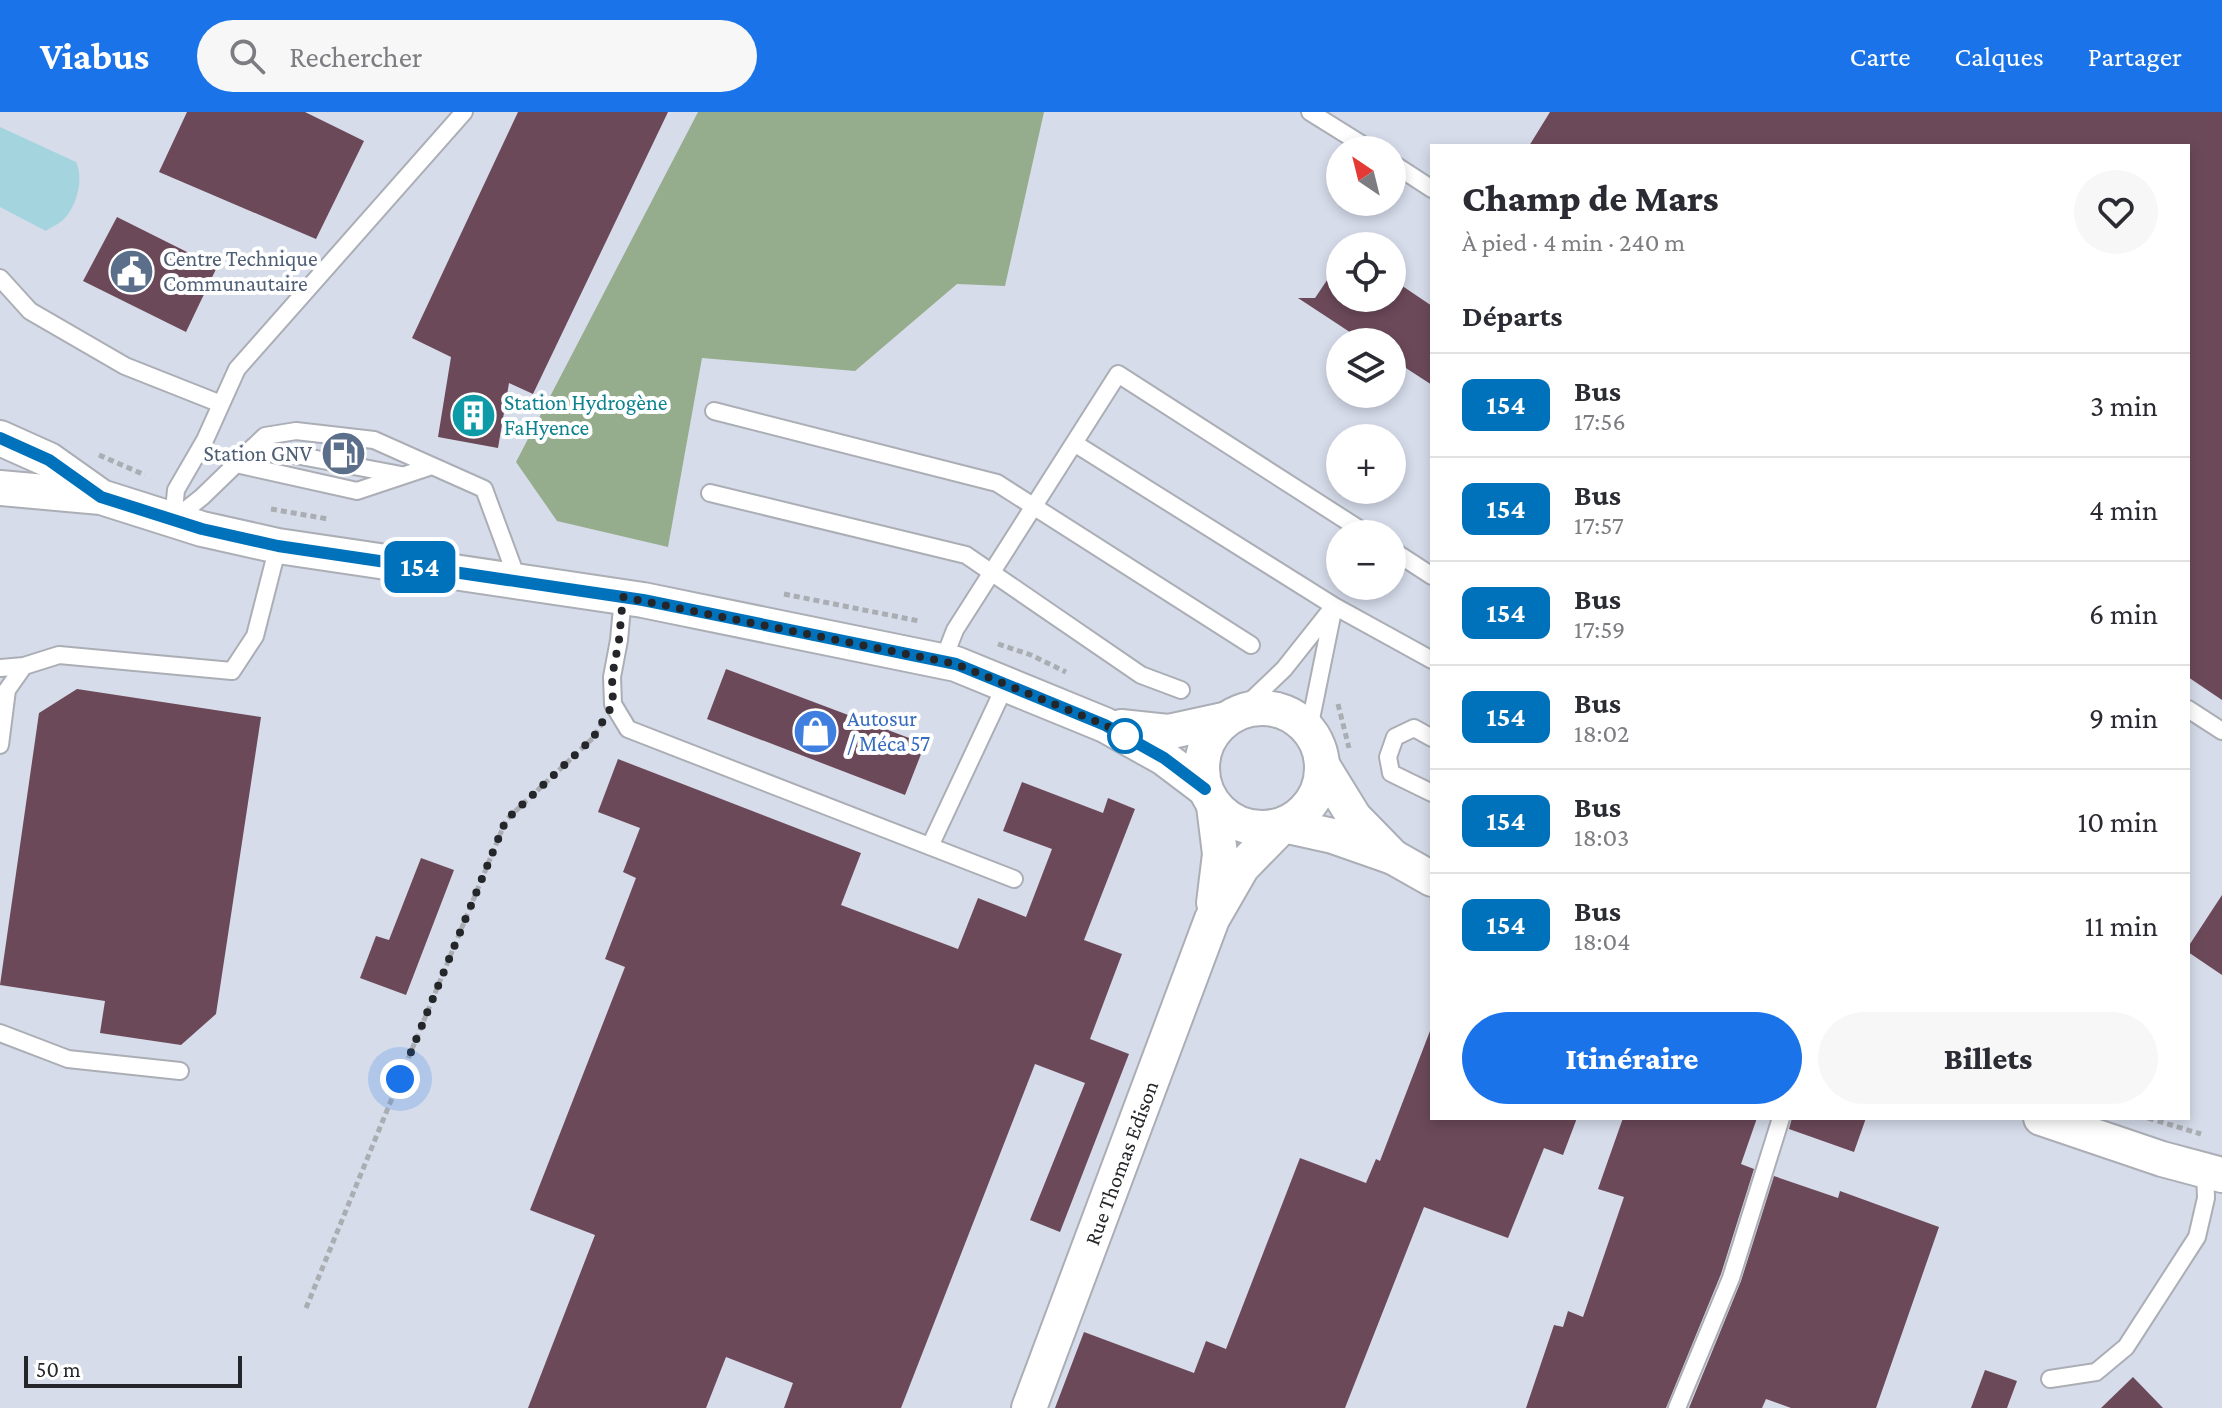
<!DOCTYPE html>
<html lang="fr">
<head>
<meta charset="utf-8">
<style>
  body { margin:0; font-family:"Crimson Pro",serif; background:#f7f7f7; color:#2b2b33; height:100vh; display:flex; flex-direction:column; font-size:30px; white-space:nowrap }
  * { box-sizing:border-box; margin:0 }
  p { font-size:26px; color:#7c7c81 }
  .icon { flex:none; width:44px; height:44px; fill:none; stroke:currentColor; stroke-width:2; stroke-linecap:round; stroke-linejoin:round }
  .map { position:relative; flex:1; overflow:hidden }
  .drawer { position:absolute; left:1430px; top:32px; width:760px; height:976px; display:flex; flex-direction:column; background:#fff; border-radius:0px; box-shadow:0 4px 12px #0003 }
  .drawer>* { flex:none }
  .badge { padding:0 16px; border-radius:12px; font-size:28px; line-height:52px }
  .needle { width:52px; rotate:325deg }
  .controls { position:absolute; left:1326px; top:24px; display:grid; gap:16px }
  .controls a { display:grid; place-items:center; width:80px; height:80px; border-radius:50%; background:#fff; box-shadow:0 4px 12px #0003; font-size:40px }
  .scale { position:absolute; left:24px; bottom:20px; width:218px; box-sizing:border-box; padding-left:8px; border:4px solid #252629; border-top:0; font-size:22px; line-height:28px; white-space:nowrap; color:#252629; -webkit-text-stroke:6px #fff; paint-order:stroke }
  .you { position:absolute; width:40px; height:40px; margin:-20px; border:6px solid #fff; border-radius:50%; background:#1a73e8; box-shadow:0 0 0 12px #1a73e833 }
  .map>.badge { position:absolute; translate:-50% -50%; box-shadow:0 0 0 4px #fff }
  h2 { padding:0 32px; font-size:30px; line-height:72px }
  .round { display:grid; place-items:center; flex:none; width:84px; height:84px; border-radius:42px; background:#f7f7f7 }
  .headline { display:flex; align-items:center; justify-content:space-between; height:136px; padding:0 32px }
  h1 { font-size:38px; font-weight:800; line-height:60px }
  .primary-button { display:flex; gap:16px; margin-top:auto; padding:16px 32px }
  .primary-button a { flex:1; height:92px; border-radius:48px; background:#1a73e8; color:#fff; font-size:32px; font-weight:800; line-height:92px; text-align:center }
  .primary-button a+a { background:#f7f7f7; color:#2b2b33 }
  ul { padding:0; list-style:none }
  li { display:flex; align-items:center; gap:24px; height:104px; padding:0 32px; border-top:2px solid #e1e1e2 }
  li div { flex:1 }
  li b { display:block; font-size:30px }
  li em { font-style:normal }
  li .badge { min-width:88px; font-weight:700; text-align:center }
  header { display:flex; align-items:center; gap:48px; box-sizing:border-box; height:112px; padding:0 40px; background:#1a73e8; color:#fff }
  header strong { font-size:38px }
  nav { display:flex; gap:44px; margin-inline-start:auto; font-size:28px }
  .search { width:560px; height:72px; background:#f7f7f7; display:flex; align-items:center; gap:20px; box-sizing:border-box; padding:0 28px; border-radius:44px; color:#7c7c81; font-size:30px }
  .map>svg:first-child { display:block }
  .built { fill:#d6dcea; fill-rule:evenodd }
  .forest { fill:#96ad8d }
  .water { fill:#a4d4de }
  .building { fill:#6c4959 }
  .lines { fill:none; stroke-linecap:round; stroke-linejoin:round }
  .service-casing { stroke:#abaeb5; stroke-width:20 }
  .minor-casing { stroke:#abaeb5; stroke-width:38 }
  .path { stroke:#aaadb2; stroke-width:5; stroke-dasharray:6 4; stroke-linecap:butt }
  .service { stroke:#fff; stroke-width:16 }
  .minor { stroke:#fff; stroke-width:34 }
  .line-casing { stroke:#fff; stroke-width:18 }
  .line { stroke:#0072bc; stroke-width:12 }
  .walk { stroke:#252629; stroke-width:8; stroke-dasharray:0 14.4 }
  .stop-dot { fill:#fff; stroke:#0072bc; stroke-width:4 }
  .labels { text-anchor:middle; stroke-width:8; stroke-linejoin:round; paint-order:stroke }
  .service-label { font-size:22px; fill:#4e5e75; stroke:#fff; text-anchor:start }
  .culture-label { font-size:22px; fill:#0d838f; stroke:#fff; text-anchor:start }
  .shop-label { font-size:22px; fill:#366cbe; stroke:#fff; text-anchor:start }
  .street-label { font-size:22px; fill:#252629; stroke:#fff }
</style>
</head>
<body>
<header>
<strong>Viabus</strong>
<div class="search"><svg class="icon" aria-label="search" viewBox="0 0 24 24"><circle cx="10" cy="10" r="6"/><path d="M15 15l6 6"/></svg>Rechercher</div>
<nav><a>Carte</a><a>Calques</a><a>Partager</a></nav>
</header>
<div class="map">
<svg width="2222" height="1296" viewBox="0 0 2222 1296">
  <rect width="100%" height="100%" fill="#e5e8ef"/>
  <!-- built -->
  <path class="built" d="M0,0H2222V1296H0ZM1432,34H2188V1006H1432ZM1340,38H1392V90H1340ZM1340,134H1392V186H1340ZM1340,230H1392V282H1340ZM1340,326H1392V378H1340ZM1340,422H1392V474H1340Z"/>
  <!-- forest -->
  <path class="forest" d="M698,0H1044L1005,174L957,172L855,259L702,246L668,435L557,409L516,350Z"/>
  <!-- water -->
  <path class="water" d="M0,15L76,50C84,66 77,94 64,107C59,112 51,115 46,119L0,95Z"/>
  <!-- building -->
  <path class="building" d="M187,0H305L364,29L316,127L159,60Z
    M518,0H668L533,282L509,271L498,336L438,325L451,245L412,226Z
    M1550,0H2222V588L2188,565V34H1529Z
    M117,105L217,155L186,220L83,169Z
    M1340,149V186H1392V167L1432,194V273L1392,247V230H1365L1298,186H1315Z
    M726,557L925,632L905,683L707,607Z
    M77,577L261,605L216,902L181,933L100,921L105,889L0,873L39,601Z
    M618,647L861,741L841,793L958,837L978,786L1026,805L1052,737L1003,719L1022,670L1103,701L1108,686L1135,697L1084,828L1122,842L1090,927L1129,942L1060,1120L1030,1108L1085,971L1035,952L901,1296H784L793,1271L726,1245L706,1296H528L595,1123L530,1098L625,855L605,847L636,766L623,760L640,716L598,700Z
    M421,746L454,758L406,883L360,866L376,824L389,828Z
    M2222,783V863L2188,840V835Z
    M1430,919L1432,1006H1577L1563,1043L1544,1036L1508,1126L1424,1095L1345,1296H1055L1084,1220L1194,1261L1206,1229L1226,1237L1300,1046L1366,1071L1376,1047L1380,1049Z
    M1623,1006H1757L1741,1052L1754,1057L1721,1162L1666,1296H1526L1554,1213L1563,1215L1568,1199L1583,1205L1624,1085L1598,1077Z
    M1792,1006H1866L1854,1040L1789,1017Z
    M1774,1064L1838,1086L1840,1079L1939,1115L1876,1296H1791L1766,1287L1762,1296H1689L1741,1169Z
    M1985,1258L2017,1269L2007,1296H1971Z
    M2133,1265L2163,1296H2101Z"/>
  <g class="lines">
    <defs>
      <path id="service" d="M1310,0L1371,38
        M1392,51L1432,77
        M0,166L30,199L125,254L221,292
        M714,299L997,371L1251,533
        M1074,331L1334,494L1432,548
        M253,335L401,363
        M236,352L357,379L432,354
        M710,381L966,443L1141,563L1181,578
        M173,408L176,378L205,328L237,257L464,0
        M173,408L202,385L265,324L296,319L374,328L484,377L518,469
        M1392,438L1432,464
        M623,485L619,528L612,565L613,592L628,617L1014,767
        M943,549L955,518L1118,262L1367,422
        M0,556L24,554
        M2188,597L2222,619
        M1240,599L1284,557L1334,494L1309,617
        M1432,626L1414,616L1395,625L1388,645L1391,661L1432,681
        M0,633L7,578L24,554L59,543L232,559L255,524L278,434
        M930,734L1006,572
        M0,921L68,947L180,959
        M2050,1267L2096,1260L2126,1235L2197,1125L2206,1086L2205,1059
        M1677,1296L1731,1166L1781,1006"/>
      <g id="minor">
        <path d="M0,326L49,348L97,382"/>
        <path d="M0,376L101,385L202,417L278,434L643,488L956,552L1105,613L1164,646L1205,677"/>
        <circle cx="1262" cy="656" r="60"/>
        <path d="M1121,615L1168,620L1223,608"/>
        <path d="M1393,745L1432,767"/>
        <path d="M1214,791L1220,742L1214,694"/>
        <path d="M2041,1006L2162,1047L2222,1063"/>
        <path id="s1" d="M1029,1296L1212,807L1242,755L1283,713L1333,724L1393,745L1354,705L1322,653"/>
      </g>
    </defs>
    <!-- service casing -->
    <use href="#service" class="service-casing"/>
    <!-- minor casing -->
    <use href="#minor" class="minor-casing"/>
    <!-- path -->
    <path class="path" d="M99,343L145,363
      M271,397L328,407
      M784,482L919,509
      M998,532L1031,543L1066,560
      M1338,592L1349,636
      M2148,1006L2201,1022
      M306,1196L506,708L593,626L601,613"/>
    <!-- service -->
    <use href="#service" class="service"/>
    <!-- minor -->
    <use href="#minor" class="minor"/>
  </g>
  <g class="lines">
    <defs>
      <path id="line" d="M0,326L49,348L101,385L202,417L278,434L643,488L956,552L1105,613L1164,646L1205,677"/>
    </defs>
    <!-- line casing -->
    <use href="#line" class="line-casing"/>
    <!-- line -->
    <use href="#line" class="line"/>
    <!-- walk -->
    <path class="walk" d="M400,967L506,708L593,626L613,592L612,565L619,528L623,485L956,552L1105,613L1125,624"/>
  </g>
  <!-- icons -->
  <defs>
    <symbol id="civic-disc" viewBox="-11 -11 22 22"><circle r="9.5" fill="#5c6f8a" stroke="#fff"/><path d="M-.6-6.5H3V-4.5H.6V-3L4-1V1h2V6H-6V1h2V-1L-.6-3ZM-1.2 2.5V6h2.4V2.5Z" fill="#fff"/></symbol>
    <symbol id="building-disc" viewBox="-11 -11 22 22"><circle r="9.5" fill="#0f9aa8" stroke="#fff"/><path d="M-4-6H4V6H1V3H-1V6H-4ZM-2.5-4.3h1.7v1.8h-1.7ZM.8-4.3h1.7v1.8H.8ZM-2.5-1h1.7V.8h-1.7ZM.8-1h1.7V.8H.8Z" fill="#fff"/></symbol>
    <symbol id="fuel-disc" viewBox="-11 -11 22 22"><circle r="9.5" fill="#5c6f8a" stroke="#fff"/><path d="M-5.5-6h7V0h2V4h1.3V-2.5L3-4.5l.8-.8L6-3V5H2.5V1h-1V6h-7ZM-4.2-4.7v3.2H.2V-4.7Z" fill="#fff"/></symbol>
    <symbol id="shop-disc" viewBox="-11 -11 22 22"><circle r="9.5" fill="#3f7fe0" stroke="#fff"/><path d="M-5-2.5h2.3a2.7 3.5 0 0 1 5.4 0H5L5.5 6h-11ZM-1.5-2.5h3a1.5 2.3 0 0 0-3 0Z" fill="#fff"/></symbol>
  </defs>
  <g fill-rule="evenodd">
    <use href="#civic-disc" x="106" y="134" width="51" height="51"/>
    <use href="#building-disc" x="448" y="278" width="51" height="51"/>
    <use href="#fuel-disc" x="318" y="316" width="51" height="51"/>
    <use href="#shop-disc" x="790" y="594" width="51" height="51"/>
  </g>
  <!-- markers -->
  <circle class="stop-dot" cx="1125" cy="624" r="16"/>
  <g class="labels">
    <!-- service labels -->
    <g class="service-label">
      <text x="163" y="154">Centre Technique<tspan x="163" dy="25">Communautaire</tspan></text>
      <text x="312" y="349" text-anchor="end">Station GNV</text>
    </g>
    <!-- culture labels -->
    <g class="culture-label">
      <text x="504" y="298">Station Hydrogène<tspan x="504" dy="25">FaHyence</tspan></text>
    </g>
    <!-- shop labels -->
    <g class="shop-label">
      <text x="847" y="614">Autosur<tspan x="847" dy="25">/ Méca 57</tspan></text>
    </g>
    <!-- street labels -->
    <g class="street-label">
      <text dy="8" stroke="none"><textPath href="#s1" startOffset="262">Rue Thomas Edison</textPath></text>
    </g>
  </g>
</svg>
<div class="controls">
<a><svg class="needle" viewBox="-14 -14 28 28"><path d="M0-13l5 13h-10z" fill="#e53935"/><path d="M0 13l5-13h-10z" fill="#7c7c81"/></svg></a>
<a><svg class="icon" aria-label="locate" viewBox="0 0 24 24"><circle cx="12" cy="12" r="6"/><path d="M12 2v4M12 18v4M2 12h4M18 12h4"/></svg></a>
<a><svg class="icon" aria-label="layers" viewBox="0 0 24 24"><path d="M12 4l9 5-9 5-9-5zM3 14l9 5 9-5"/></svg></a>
<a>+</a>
<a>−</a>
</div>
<div class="scale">50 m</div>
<div class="you" style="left:400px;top:967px"></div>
<b class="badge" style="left:420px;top:455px;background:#0072bc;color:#fff">154</b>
<section class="drawer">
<div class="headline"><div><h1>Champ de Mars</h1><p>À pied · 4 min · 240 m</p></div><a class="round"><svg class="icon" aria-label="heart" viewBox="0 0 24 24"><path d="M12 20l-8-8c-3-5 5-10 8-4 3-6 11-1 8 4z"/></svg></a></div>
<h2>Départs</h2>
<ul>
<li><span class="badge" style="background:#0072bc;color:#fff">154</span><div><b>Bus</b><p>17:56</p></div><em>3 min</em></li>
<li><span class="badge" style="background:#0072bc;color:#fff">154</span><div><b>Bus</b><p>17:57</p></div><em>4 min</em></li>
<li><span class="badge" style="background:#0072bc;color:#fff">154</span><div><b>Bus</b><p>17:59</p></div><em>6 min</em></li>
<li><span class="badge" style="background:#0072bc;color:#fff">154</span><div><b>Bus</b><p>18:02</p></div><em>9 min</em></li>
<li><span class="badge" style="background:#0072bc;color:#fff">154</span><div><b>Bus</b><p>18:03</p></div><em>10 min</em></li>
<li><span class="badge" style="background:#0072bc;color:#fff">154</span><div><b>Bus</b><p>18:04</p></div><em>11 min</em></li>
</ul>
<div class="primary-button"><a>Itinéraire</a><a>Billets</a></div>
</section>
</div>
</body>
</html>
